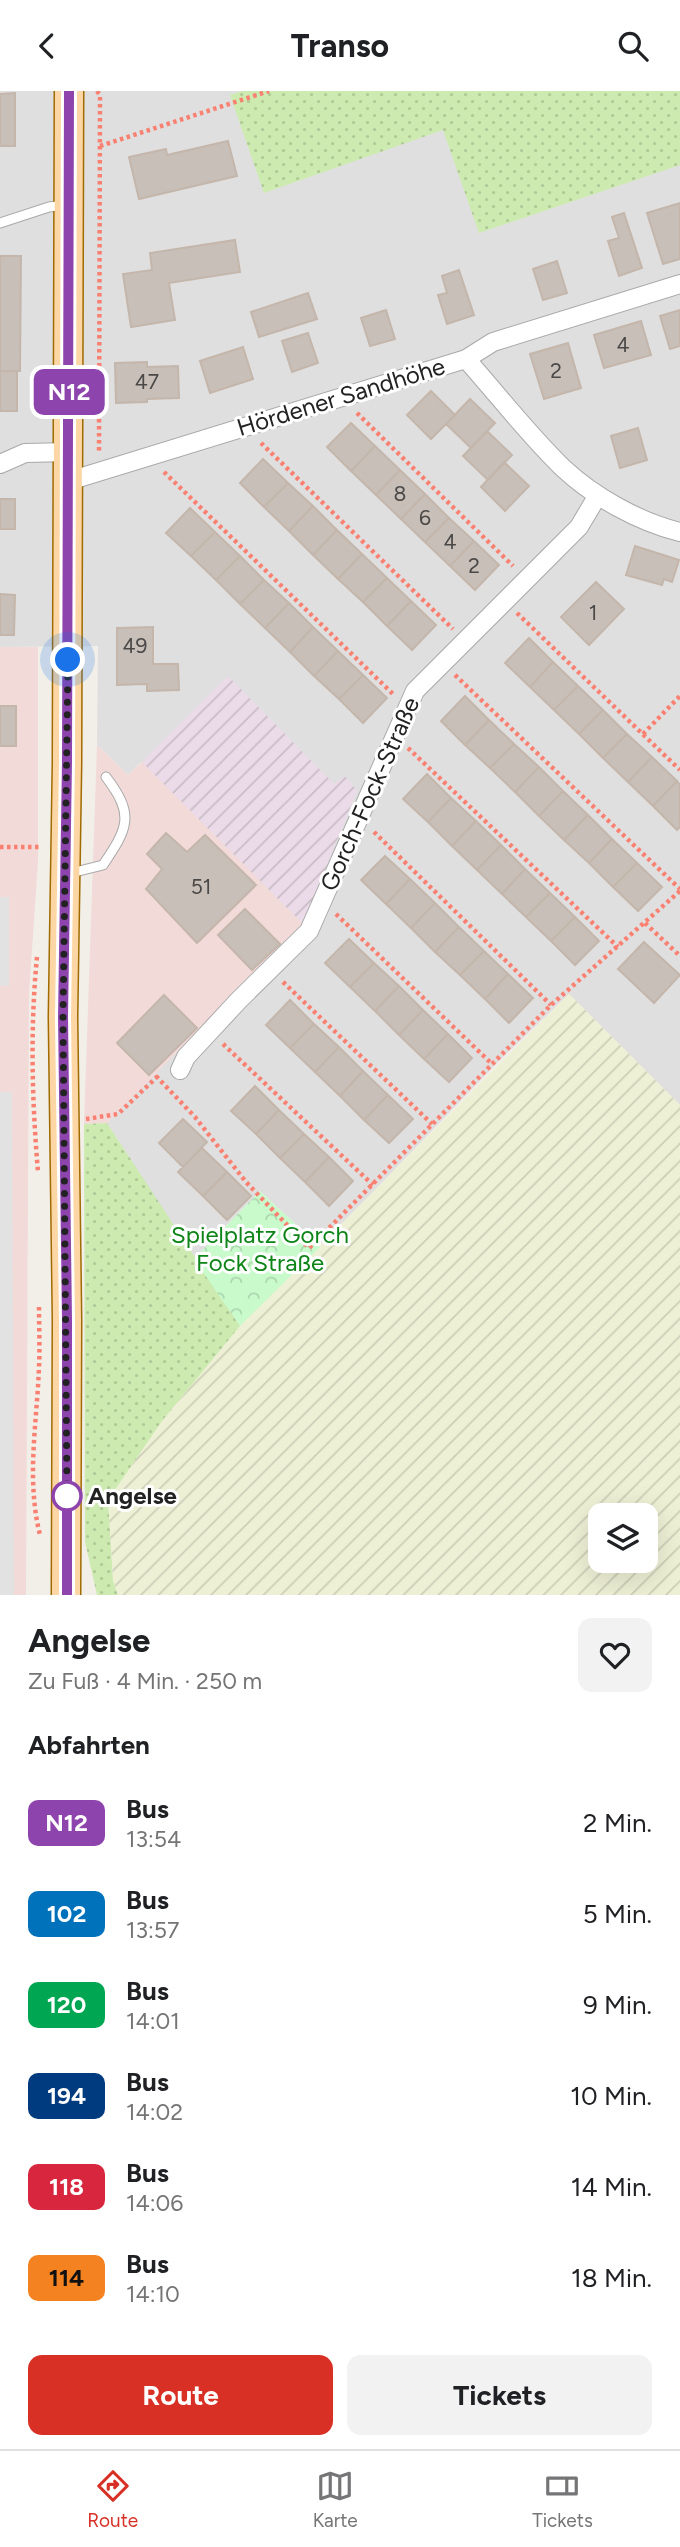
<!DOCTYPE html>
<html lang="de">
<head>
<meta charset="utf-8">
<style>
  body { margin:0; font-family:Figtree,sans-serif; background:#f2f2f2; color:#202124; height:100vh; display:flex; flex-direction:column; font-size:26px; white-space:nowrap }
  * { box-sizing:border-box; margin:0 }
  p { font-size:23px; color:#757577 }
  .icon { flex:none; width:38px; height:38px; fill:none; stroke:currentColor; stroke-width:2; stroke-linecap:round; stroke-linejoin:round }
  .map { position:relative; height:1504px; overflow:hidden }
  .panel { display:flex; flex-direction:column; background:#fff; flex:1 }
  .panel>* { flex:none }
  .badge { padding:0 14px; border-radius:10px; font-size:24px; line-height:46px }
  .buttons { position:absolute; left:588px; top:1412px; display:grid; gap:14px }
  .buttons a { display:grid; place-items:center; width:70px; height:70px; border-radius:14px; background:#fff; box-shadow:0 7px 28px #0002; font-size:35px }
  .you { position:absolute; width:35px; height:35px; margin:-18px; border:5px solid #fff; border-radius:50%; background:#1a73e8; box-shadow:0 0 0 10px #1a73e833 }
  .map>.badge { position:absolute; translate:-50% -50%; box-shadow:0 0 0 4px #fff }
  h2 { padding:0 28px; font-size:26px; line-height:63px }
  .round { display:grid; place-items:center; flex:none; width:74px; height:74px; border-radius:14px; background:#f2f2f2 }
  .head { display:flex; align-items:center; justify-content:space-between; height:119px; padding:0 28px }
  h1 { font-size:33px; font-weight:700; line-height:52px }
  .action { display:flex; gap:14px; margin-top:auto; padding:14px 28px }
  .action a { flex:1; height:80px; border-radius:14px; background:#d93025; color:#fff; font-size:28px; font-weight:700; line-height:80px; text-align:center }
  .action a+a { background:#f2f2f2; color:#202124 }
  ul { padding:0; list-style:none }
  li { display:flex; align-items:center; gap:21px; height:91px; padding:0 28px }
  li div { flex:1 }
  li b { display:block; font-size:26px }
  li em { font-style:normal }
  li .badge { min-width:77px; font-weight:700; text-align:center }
  header { display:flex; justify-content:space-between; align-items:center; height:91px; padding:0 28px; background:#fff; font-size:32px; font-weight:700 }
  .menu { display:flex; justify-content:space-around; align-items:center; height:98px; border-top:2px solid #e0e0e0; background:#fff; font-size:19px; color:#757577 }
  .menu a { display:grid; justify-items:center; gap:4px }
  .menu .selected { color:#d93025 }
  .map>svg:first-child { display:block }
  .residential { fill:#e0dfdf }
  .commercial { fill:#f2dad9 }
  .industrial { fill:url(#industrial-furrows) }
  .farmland { fill:url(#farmland-furrows); fill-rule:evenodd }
  .grass { fill:url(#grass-dots) }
  .park { fill:url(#park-crowns) }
  .parking { fill:#e2e2e2 }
  .building { fill:#c7bfb8; stroke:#c4b6ab; stroke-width:2 }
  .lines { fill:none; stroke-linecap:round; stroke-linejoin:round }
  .service-casing { stroke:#a9a9a9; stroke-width:11 }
  .minor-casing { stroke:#a9a9a9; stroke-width:20 }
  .primary-casing { stroke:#a06b00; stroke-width:31 }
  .path { stroke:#fa8072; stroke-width:4.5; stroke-dasharray:3.5 3.5; stroke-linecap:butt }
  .service { stroke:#fff; stroke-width:9 }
  .minor { stroke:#fff; stroke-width:18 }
  .primary { stroke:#fcd6a4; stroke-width:28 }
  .line-casing { stroke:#fff; stroke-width:16 }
  .line { stroke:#8e44ad; stroke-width:10 }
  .walk { stroke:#222; stroke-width:7; stroke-dasharray:0 12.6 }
  .stop-dot { fill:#fff; stroke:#8e44ad; stroke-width:3.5 }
  .labels { text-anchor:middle; stroke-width:6; stroke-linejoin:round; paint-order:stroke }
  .number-label { font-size:21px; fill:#4b4948 }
  .street-label { font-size:24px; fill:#222; stroke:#fff }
  .park-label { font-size:24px; fill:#0c8416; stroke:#fff }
  .stop-label { font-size:24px; font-weight:bold; fill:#222; stroke:#fff; text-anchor:start }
</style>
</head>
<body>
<header><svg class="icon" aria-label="back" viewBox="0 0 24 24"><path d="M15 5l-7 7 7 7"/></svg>Transo<svg class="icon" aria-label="search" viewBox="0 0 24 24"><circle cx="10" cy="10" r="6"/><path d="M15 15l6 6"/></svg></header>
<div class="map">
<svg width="680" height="1504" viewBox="0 0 680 1504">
  <defs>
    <pattern id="industrial-furrows" width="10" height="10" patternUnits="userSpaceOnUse" patternTransform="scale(1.75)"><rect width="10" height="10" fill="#ebdbe8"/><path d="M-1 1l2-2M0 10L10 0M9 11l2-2" fill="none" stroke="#c9bcc7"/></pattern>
    <pattern id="farmland-furrows" width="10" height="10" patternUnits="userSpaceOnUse" patternTransform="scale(1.75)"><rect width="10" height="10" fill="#eef0d5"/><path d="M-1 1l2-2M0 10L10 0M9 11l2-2" fill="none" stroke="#ccceb7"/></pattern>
    <pattern id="grass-dots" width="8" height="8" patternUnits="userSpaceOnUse" patternTransform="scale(1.75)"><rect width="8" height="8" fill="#cdebb0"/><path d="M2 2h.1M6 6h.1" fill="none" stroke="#b0c997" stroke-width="1.8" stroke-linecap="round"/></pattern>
    <pattern id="park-crowns" width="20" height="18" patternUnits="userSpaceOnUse" patternTransform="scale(1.75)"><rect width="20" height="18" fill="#c8facc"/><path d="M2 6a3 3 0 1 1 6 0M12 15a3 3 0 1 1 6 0" fill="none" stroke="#acd6af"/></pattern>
  </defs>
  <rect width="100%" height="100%" fill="#f2efe9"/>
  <!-- residential -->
  <path class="residential" d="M0,0H680V1014L569,903L498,971L320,1156L260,1100L194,1168L107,1032L154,982L141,671L128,684L97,654L98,555L0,556Z"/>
  <!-- commercial -->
  <path class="commercial" d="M0,556H38V770L29,903L26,1504H0Z
    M97,654L128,684L142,671L303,833L107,1032L84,1033Z"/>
  <!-- industrial -->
  <path class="industrial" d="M228,585L334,693L345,685L357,700L303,833L142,671Z"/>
  <!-- farmland -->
  <path class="farmland" d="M569,903L680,1014V1504H118L113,1490L108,1409L162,1330L240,1235ZM600,1424H646V1470H600Z"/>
  <!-- grass -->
  <path class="grass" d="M242,0H680V74L479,142L443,39L264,102L230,4Z
    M107,1032L240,1235L162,1330L108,1409L113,1490L118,1504H97L85,1451L84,1033Z"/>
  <!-- park -->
  <path class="park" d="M260,1100L320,1156L240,1235L194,1168Z"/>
  <!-- parking -->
  <path class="parking" d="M0,806H9V895H0Z
    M0,1001H12L14,1504H0Z"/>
  <!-- building -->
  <path class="building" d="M15,2V55H0V3Z
    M228,50L237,85L139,108L129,66L166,58L167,64Z
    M680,112V168L663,173L647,122Z
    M624,122L642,177L619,185L608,150L619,147L612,126Z
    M235,149L240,181L169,192L175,229L131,236L123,183L152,179L150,162Z
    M0,165H21L20,280H0Z
    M557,170L567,202L543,209L533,178Z
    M459,179L474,224L447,233L438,204L447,202L442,185Z
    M308,202L317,228L259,246L251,221Z
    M386,219L395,248L370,255L361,227Z
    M680,219V255L670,258L660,225Z
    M641,230L651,264L604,277L594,244Z
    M308,242L318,272L292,281L282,250Z
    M568,252L581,297L544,308L530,263Z
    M243,256L253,288L210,302L200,270Z
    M147,271V276L178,275L179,307L147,308V311L116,312L115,272Z
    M0,280H17V320H0Z
    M431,300L455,324L431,348L407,324Z
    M470,308L495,332L471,357L446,333Z
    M351,332L375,355L351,380L327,356Z
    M638,337L647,369L620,377L611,345Z
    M487,340L512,364L488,389L463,365Z
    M375,355L400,379L376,404L351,380Z
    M263,368L288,392L264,416L240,392Z
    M504,371L529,395L505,420L481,396Z
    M400,379L425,403L401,428L376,404Z
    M288,392L313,415L289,440L264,416Z
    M425,403L449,427L425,451L401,428Z
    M0,408H15V438H0Z
    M313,415L337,439L313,464L289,440Z
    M190,417L215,441L191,465L166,442Z
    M449,427L474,450L450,475L425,451Z
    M337,439L362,463L338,488L313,464Z
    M215,441L240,465L216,489L191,465Z
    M474,450L499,474L475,499L450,475Z
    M635,455L679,469L672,491L664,488L662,494L626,484Z
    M362,463L387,487L363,511L338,488Z
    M240,465L264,489L240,513L216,489Z
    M387,487L411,510L387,535L363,511Z
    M264,489L289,512L265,537L240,513Z
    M596,491L624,518L589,554L561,526Z
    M0,503L15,504L14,544H0Z
    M411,510L436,534L412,559L387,535Z
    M289,512L313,536L290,561L265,537Z
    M153,536V573H178L179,599L147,600V593L117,594V537Z
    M313,536L338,560L314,585L290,561Z
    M529,547L553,571L530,596L505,572Z
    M338,560L363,584L339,608L314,585Z
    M553,571L578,595L554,619L530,596Z
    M363,584L387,607L363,632L339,608Z
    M578,595L603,619L579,643L554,619Z
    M465,605L489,629L465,654L441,630Z
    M0,615H16V655H0Z
    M603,619L627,643L603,667L579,643Z
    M489,629L514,653L490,677L465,654Z
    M627,643L652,666L628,691L603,667Z
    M514,653L539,676L515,701L490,677Z
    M652,666L677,690L653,715L628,691Z
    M539,676L563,700L539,725L515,701Z
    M427,683L451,707L428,731L403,708Z
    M677,690L680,694V736L677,739L653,715Z
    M563,700L588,724L564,749L539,725Z
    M451,707L476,730L452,755L428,731Z
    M588,724L612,748L589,772L564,749Z
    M476,730L501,754L477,779L452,755Z
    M166,742L187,761L205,744L256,794L197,852L146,798L162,778L147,763Z
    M612,748L637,772L613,796L589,772Z
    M501,754L525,778L502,803L477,779Z
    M385,765L410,788L386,813L361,789Z
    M637,772L662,796L638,820L613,796Z
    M525,778L550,802L526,826L502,803Z
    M410,788L435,812L411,837L386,813Z
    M550,802L575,826L551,850L526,826Z
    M435,812L459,836L435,861L411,837Z
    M245,818L280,853L252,879L218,844Z
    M575,826L599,850L575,874L551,850Z
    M459,836L484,860L460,884L435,861Z
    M349,848L374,872L350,896L325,872Z
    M644,851L680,884L654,912L618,878Z
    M484,860L508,883L485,908L460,884Z
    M374,872L399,895L375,920L350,896Z
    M508,883L533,907L509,932L485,908Z
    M399,895L423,919L399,944L375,920Z
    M164,904L197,937L149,984L117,952Z
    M290,909L314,933L290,957L266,934Z
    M423,919L448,943L424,968L399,944Z
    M314,933L339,956L315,981L290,957Z
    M448,943L472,967L449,991L424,968Z
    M339,956L363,980L340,1005L315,981Z
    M363,980L388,1004L364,1029L340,1005Z
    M255,995L279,1019L256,1043L231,1020Z
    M388,1004L413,1028L389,1052L364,1029Z
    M279,1019L304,1043L280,1067L256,1043Z
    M183,1028L207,1051L183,1076L159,1052Z
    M304,1043L329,1066L305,1091L280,1067Z
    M202,1057L227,1081L203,1105L178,1081Z
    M329,1066L353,1090L329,1115L305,1091Z
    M227,1081L251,1105L227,1129L203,1105Z"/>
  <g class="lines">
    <defs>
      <path id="service" d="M0,132L49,116L66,114
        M71,782L103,774C128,737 135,724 106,686"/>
      <path id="minor" d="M466,268L493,251L680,193
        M0,373L25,362L69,361
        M69,390L466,268C498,304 528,343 563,377C594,406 639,431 680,441
        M180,979L186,966L239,909L309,840L415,600L579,436L598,404"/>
      <path id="primary" d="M66,1504L67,1229L63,926L67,671L69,0"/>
    </defs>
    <!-- service casing -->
    <use href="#service" class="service-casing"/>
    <!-- minor casing -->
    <use href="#minor" class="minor-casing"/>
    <!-- primary casing -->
    <use href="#primary" class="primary-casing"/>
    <!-- path -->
    <path class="path" d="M97,0L100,4L99,361
      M100,55L269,0
      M357,322L513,475
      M261,352L453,538
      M164,381L394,604
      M517,522L680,679
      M455,584L680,798
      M643,643L680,605
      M408,657L618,856
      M374,741L551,914
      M0,756H41
      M336,823L492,973
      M645,832L680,865
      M37,866C30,937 32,1010 38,1081
      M283,891L432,1033
      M223,953L373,1094
      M156,985L195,1026L246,1091L309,1157L551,914L680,800
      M86,1028L118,1023L159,984
      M39,1216C39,1236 40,1256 39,1276C37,1332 26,1388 40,1444"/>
    <!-- service -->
    <use href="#service" class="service"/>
    <!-- minor -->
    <use href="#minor" class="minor"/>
    <!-- primary -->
    <use href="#primary" class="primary"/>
  </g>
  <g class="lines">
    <defs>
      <path id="line" d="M67,1504V1229L63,926L67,671L69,0"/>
    </defs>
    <!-- line casing -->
    <use href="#line" class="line-casing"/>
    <!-- line -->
    <use href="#line" class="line"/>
    <!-- walk -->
    <path class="walk" d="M67,1405L63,926L68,569"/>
  </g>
  <!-- markers -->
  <circle class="stop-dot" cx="67" cy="1405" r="14"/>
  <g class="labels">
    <!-- number labels -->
    <g class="number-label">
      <text x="623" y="261">4</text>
      <text x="556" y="287">2</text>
      <text x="147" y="298">47</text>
      <text x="400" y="410">8</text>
      <text x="425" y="434">6</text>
      <text x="450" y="458">4</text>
      <text x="474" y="482">2</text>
      <text x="593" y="529">1</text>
      <text x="135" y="562">49</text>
      <text x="201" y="803">51</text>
    </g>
    <!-- street labels -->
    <g class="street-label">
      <text transform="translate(341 306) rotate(-17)" y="8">Hördener Sandhöhe</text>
      <text transform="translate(370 703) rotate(-66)" y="8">Gorch-Fock-Straße</text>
    </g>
    <!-- park labels -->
    <g class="park-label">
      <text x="260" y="1152">Spielplatz Gorch<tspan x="260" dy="28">Fock Straße</tspan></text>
    </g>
    <!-- stop labels -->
    <g class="stop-label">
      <text x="88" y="1413">Angelse</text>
    </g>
  </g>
</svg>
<div class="buttons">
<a><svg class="icon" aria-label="layers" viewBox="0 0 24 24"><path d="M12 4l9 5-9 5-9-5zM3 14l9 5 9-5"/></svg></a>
</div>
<div class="you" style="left:68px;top:569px"></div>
<b class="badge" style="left:69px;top:301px;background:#8e44ad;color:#fff">N12</b>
</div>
<section class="panel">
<div class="head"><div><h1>Angelse</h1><p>Zu Fuß · 4 Min. · 250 m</p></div><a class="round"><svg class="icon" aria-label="heart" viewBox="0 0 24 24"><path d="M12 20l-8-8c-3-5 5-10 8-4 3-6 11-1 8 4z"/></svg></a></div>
<h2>Abfahrten</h2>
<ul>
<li><span class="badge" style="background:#8e44ad;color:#fff">N12</span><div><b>Bus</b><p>13:54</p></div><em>2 Min.</em></li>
<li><span class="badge" style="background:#0072bc;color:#fff">102</span><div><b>Bus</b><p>13:57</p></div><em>5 Min.</em></li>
<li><span class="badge" style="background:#00a651;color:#fff">120</span><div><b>Bus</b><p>14:01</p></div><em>9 Min.</em></li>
<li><span class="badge" style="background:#003b80;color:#fff">194</span><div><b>Bus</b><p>14:02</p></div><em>10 Min.</em></li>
<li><span class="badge" style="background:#d7263d;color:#fff">118</span><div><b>Bus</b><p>14:06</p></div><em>14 Min.</em></li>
<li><span class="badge" style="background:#f58220;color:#111">114</span><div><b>Bus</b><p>14:10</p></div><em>18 Min.</em></li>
</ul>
<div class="action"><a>Route</a><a>Tickets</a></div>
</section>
<nav class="menu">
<a class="selected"><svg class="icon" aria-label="directions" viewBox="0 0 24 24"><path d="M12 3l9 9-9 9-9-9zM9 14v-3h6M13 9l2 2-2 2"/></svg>Route</a>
<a><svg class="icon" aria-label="map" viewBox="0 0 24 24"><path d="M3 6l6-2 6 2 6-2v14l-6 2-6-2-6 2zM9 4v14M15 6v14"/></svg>Karte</a>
<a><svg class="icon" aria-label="tickets" viewBox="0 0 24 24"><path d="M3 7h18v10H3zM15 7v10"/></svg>Tickets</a>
</nav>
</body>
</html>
